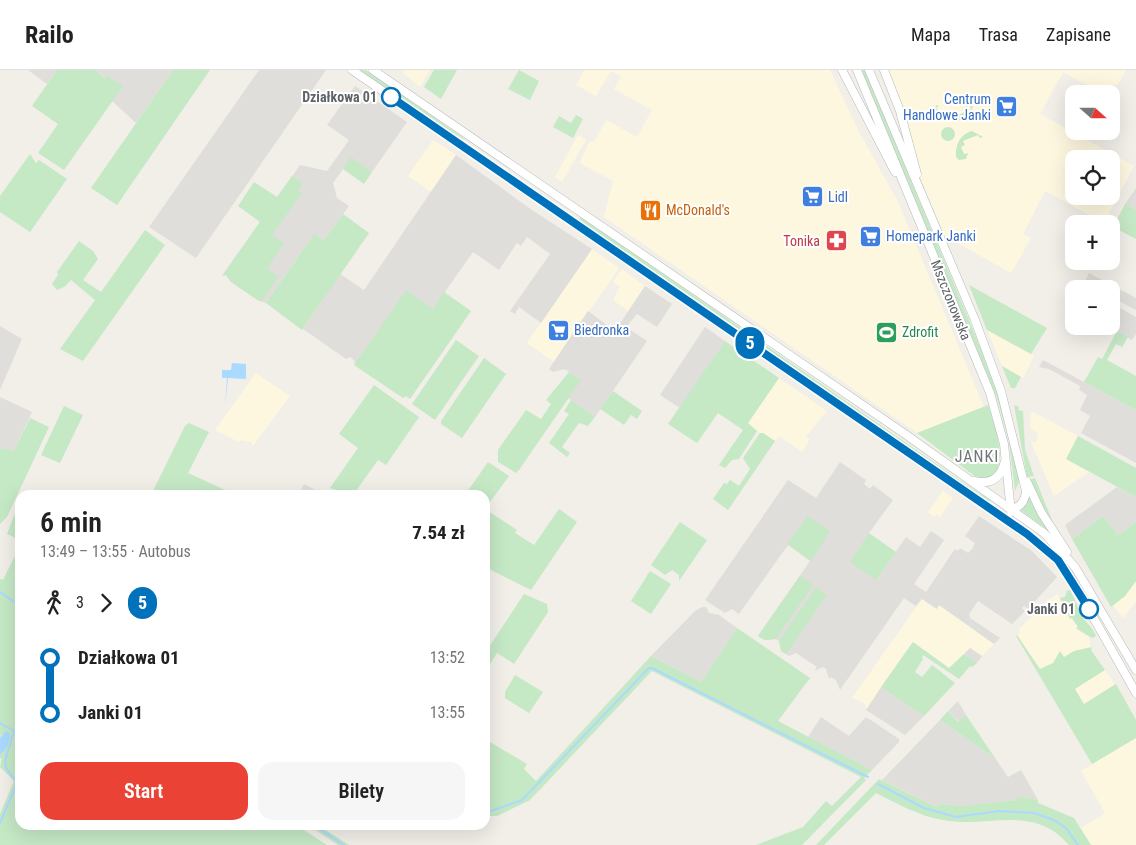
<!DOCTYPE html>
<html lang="pl">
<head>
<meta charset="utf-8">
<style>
  body { margin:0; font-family:"Roboto Condensed",sans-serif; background:#f6f6f6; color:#222; height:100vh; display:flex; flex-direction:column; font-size:19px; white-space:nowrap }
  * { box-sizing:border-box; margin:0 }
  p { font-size:16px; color:#767676 }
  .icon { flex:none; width:28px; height:28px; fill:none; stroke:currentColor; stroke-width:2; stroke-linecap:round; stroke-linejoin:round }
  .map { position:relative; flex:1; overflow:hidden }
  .sheet { position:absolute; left:15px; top:420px; width:475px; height:340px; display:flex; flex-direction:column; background:#fff; border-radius:15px; box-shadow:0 5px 20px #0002 }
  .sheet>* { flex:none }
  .badge { padding:0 10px; border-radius:16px; font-size:18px; line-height:32px }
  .needle { width:32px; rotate:111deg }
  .controls { position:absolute; left:1065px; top:15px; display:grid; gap:10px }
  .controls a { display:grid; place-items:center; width:55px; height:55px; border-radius:10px; background:#fff; box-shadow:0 5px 20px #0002; font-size:25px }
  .map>.badge { position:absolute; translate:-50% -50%; box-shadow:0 0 0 2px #fff }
  .legs { display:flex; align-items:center; gap:8px; height:55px; padding:0 25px; font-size:16px }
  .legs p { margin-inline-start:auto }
  .headline { display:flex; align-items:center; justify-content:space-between; height:85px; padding:0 25px }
  h1 { font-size:28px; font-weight:600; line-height:38px }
  .cta { display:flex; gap:10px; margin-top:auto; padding:10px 25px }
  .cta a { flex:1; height:58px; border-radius:15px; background:#ea4335; color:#fff; font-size:20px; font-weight:600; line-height:58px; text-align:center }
  .cta a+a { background:#f6f6f6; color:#222 }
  ul { padding:0 25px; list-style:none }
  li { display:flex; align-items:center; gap:18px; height:55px; font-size:19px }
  li i { display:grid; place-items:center; width:8px; height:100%; margin:0 6px; background:currentColor }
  li i::after { content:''; width:12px; height:12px; margin:-6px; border:4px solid; border-radius:50%; background:#fff }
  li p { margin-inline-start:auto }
  li:first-child i { background:linear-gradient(#0000 50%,currentColor 0) }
  li:last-child i { background:linear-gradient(currentColor 50%,#0000 0) }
  header { display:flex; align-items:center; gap:30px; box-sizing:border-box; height:70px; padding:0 25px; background:#fff; border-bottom:1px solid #e0e0e0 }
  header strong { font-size:24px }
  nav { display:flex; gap:28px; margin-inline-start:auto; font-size:18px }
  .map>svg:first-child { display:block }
  .commercial { fill:#fef7e0; fill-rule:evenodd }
  .industrial { fill:#e0deda }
  .green { fill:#c5e8c5 }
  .water { fill:#aadaff }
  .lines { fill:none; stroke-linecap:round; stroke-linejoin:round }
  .stream { stroke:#aadaff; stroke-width:2 }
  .secondary-casing { stroke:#b6babf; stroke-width:9 }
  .secondary { stroke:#fff; stroke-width:8 }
  .line-1-casing { stroke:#fff; stroke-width:11 }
  .line-1 { stroke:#0072bc; stroke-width:8 }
  .stop-1-dot { fill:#fff; stroke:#0072bc; stroke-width:2.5 }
  .labels { text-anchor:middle; stroke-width:4; stroke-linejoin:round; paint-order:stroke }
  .stop-label { font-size:14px; font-weight:bold; fill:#5f6368; stroke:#fff; text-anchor:end }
  .shop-label { font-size:14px; fill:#366cbe; stroke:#fff; text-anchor:start }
  .food-label { font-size:14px; fill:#c56008; stroke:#fff; text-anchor:start }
  .health-label { font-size:14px; fill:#be3a42; stroke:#fff; text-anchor:end }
  .street-label { font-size:14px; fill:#5f6368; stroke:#fff }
  .leisure-label { font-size:14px; fill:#27864d; stroke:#fff; text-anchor:start }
  .quarter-label { font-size:16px; letter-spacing:1px; fill:#70757a; stroke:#fff }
</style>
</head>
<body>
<header>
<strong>Railo</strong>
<nav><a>Mapa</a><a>Trasa</a><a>Zapisane</a></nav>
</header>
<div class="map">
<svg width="1136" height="775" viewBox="0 0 1136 775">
  <rect width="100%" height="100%" fill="#f1efe8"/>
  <!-- commercial -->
  <path class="commercial" d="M404,0H430L420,17L403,3Z
    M584,0H830L857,58L898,132L984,337L917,363L604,147L613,111L580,93L582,87L590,71L594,72L606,50L637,67L652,40L614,19L621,6L611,1L596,26L576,15Z
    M887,0H1126L1117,16L1114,14L1109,24H1103L1063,2L1040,44L1134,96L1104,153L1045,121L1023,164L1031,168L1011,203L945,166L921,109ZM1074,89H1111V126H1074Z
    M578,65L586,70L562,112L555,107Z
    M433,70L456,85L431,122L408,106Z
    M592,179L619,198L554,292L527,273Z
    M622,199L645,216L628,241L613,230L620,217L613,212Z
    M987,259L1034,286L1023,308L1002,296Z
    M256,303L290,326L253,376L251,372L241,370L239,372L215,360Z
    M779,308L827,341L806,366L810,369L802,382L779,366L775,371L763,363H760L748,353Z
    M1033,342L1078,366L1066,389L1089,402L1054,426L1031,372H1036L1038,363L1030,358L1031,343Z
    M943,421L953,428L940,447L936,444L934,447L928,442Z
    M1136,511V531L1123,548L1113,535L1125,526Z
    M1058,524L1063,538L1078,557L1076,559L1089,567L1091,580L1115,614L1084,634L1056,631L1016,566L1020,562L1019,559L1048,530Z
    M922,529L934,538L939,535L994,574L982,586L970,578L949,598L912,572L867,639L864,633L852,628Z
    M1136,668V775H1091L1081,758L1105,743L1081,701Z"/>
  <!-- industrial -->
  <path class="industrial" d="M28,0H57L47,14Z
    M95,0H173L136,53L112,31L122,16L107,6L105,9Z
    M259,0H326L196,188L149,157Z
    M355,16L407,52L372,102L351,88L333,113L337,128L349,136L324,170L314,164L266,233L259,231L231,212L226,205L222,206L300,95L327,101L349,70L327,55Z
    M456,85L532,140L592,179L541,253L519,237L515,244L510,241L550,184L527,167L521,176L517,173L499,200L473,182L433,239L406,221L355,295L354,290L350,287L346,289L303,259L340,204L364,220Z
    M1136,118V140L1125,134Z
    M1089,203L1136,228V240L1111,227V219H1096L1090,215L1085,211Z
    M645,216L672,234L657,257L637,244L626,257L647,271L595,347L568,328L580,310L565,299L553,302L549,299L588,241L615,261Z
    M1111,233L1136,247V264L1132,270L1107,256H1111Z
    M0,256L22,269L0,320Z
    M705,257L725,271L680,338L660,325Z
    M1043,290L1136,340V393L1081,363L1090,346L1080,340L1087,325L1079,320L1080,316L1049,299L1039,297Z
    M0,327L32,342L14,381L0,378Z
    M840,392L866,410L864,414L870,419L873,415L893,430L869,463L876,510L906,467L920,477L931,461L944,470L914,514L926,522L955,479L958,481L960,478L968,483L973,478L975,473L965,466L979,446L1032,481L1057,507L1028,539L1024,536L1022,538L1025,541L1012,554L978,531L969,544L970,548L1000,568L994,574L939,535L937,539L922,529L916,536L904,528L840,620L836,610L831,607L829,609L826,599L823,597L814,601L817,597L796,583L789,586L781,581L780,572L776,569L765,570L758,566L810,491L788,475L739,544L732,539L725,543L705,530L788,410L816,428Z
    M304,414L319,422L325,425H299Z
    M1117,417L1136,427V452L1118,465L1103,446L1072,469L1065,455Z
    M702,537H706L709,543L719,545L737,558L701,612L651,586L695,541Z
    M970,578L982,586L977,593L964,584Z
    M881,617L924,646L905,665L866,640Z
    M958,631L966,645L959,652L948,641Z
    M821,647L849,666L866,647L899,669V672L872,700L808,667Z
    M940,650L995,688L1008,707L1021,700L1038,730L1017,726L1018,730L962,736L941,734L936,737L882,710Z"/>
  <!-- green -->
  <path class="green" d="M57,0H95L105,9L107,5L123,16L64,100L38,83L58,54L32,36Z
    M173,0H210L117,135L91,118Z
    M358,0H366L466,70L449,62Z
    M434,0H457L441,29L424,17Z
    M519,0L539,11L530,30L508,19Z
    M861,0H865L996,315L1020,409L1015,421L1009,371L997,328Z
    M936,35L939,36L936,38L945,46L952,48L971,39L970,35L973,37L967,47L958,51L944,47L935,39Z
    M576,45L583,49L573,68L553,57L559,46L571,53Z
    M941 64a7 7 0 1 1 14 0a7 7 0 1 1-14 0Z
    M972,61L983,67L980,68L978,65L963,71L965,75L961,77L964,84L968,83L966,89L959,90L956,87C955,75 960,64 972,61Z
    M30,84L36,93L39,90L67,109L30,162L0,142V126Z
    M351,87L372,102L364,114L343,99Z
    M292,106L303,113L298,120L302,123L272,165L284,173L267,198L278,207L262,231H259L231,212L226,205L222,206L260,152L238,136L254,112L277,127Z
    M1125,134L1136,140V169L1113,157Z
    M343,144L369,163L302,260L266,233L314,164L324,170Z
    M581,147L971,418L990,430L989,432L578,151Z
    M145,160L165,175L83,291L60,279L95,230L71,210L64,217L57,220L52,214L58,205L57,202L79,171L93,181L98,189L83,210L101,222Z
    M969,215L1047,258L1031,284L987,260Z
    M406,220L433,239L444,222L471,241L410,329L406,326L403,328L354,295Z
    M1117,261L1128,267L1122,277L1116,274L1107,290L1136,306V340L1084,312L1098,287L1102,289Z
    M456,270L479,286L435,350L412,334Z
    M725,271L779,308L748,353L757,361L739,389L732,390L725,398L719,395L743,360L718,343L697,373L668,354Z
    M484,288L506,304L462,368L441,354V351Z
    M1002,296L1021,307L1015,318H1011Z
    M569,302L581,310L519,400L516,403L498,392V380L526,340L541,349L551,334L546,330Z
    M374,315L419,347L386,395L378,390L353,425L330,418L358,378L339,364Z
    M613,321L642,341L637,349L631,345L624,355L600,339Z
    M571,330L595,347L588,356L579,353L562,377L570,383L567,387L549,373L569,344L564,341Z
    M988,335C995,357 1006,385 995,406L980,410L917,363Z
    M1014,335L1019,337L1018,340L1023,341L1025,380L1034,406L1027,407Z
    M64,336L83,345L60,393L41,385Z
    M30,348L49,357L7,447L0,454V378L14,381Z
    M189,353L209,362L188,403L236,425H151L185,356Z
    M760,363H763L775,371L728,440L713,429L724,413L727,414L730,410L739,416L750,399L743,388Z
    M1078,366L1136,398V427L1066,389Z
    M488,392L509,406L485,439V425H465Z
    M1035,408L1054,455H1053L1029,410Z
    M1028,422L1052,463L1019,439Z
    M20,430V470L7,464Z
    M485,439L517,460L515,463L534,475L559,439L577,452L531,520L485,497Z
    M808,446L830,461L811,491L787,474Z
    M1103,446L1118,465L1136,452V511L1125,526L1111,537L1072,469Z
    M680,452L707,470L679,511V505L672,500L665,505L651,495Z
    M869,463L896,482L876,510L850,492Z
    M20,475V755H296L327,775H0V744L14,711L0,697L2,688L0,689V685L4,682L2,664L0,668V509L3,510Z
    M650,501L671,514L651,544L631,531Z
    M800,506L813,515L776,569L765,570L758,566Z
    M816,517L827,525L786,584L781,581L779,571Z
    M1070,520C1074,528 1079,539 1081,545C1084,551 1093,557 1096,566L1092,568L1076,558L1078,557L1072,548L1070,549L1060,528L1065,527L1067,521Z
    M524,524L547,534L548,542L514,594L497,583L485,602V583Z
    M737,558L810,608L778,651L872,700L864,708L866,710L802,775H756L803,757L826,731L832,736L861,707L652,601L530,730L497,746H485V669L527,694L524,699L536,711L651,586L701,612Z
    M1017,565L1040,599L1053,593L1060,581L1064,587L1074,581L1092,577L1091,580L1105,600L1075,619L1084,634L1116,614L1136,650V668L1092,694L1016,566Z
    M913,572L949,598L964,584L977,593L972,597L970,596L959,609L923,585L922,588L923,589L915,602L922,607L932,595L955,613L924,646L881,617Z
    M515,605L543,622L529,643L505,628V622Z
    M948,641L958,652L966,645L995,688L940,650Z
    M879,709L936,737L941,734L962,736L1017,730V726L1038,730V733L1074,748L1091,775H1069C1033,733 988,759 943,750C919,746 898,734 876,723L824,775H816Z
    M308,755H318L349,775H338Z"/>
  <!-- water -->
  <path class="water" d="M232,293L246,294V309L228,308L225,336L227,308H222V300H231Z
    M6,661L10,664C10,671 6,681 0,685V668Z"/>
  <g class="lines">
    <!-- stream -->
    <path class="stream" d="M0,522L20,536
      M0,653L14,661L5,691L6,698L17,713L0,753
      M878,714L924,738L956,747L1000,741L1034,743L1054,750L1066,758L1078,775
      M485,740L491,741L522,730L649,598H652L868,707
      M313,755L344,775"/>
    <defs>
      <path id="secondary" d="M352,0L1027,464L1058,490L1071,508L1136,623
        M373,0L905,364L1044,463L1075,497L1136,600
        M842,0L895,102
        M857,0L990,323L1004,374L1011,442
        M869,0L975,250L1001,321L1026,421C1025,432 1020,438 1010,439
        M884,0L900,41L917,104
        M974,411C991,415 1001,408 1005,391
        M1027,412L1041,442L1067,482"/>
    </defs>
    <!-- secondary casing -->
    <use href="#secondary" class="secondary-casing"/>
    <!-- secondary -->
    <use href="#secondary" class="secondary"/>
  </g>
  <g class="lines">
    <defs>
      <path id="line-1" d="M391,27L1027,464L1058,490L1089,539"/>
    </defs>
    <!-- line-1 casing -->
    <use href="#line-1" class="line-1-casing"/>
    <!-- line-1 -->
    <use href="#line-1" class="line-1"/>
  </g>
  <!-- icons -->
  <defs>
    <symbol id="supermarket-square" viewBox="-11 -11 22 22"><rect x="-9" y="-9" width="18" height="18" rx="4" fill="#3f7fe0" stroke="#fff"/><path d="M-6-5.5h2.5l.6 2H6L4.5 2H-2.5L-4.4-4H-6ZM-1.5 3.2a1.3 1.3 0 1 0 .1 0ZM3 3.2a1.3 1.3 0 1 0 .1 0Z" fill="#fff"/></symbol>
    <symbol id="restaurant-square" viewBox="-11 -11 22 22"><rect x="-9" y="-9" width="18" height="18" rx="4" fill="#e8710a" stroke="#fff"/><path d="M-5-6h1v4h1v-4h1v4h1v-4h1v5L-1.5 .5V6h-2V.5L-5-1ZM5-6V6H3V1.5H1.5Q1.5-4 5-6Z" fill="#fff"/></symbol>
    <symbol id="pharmacy-square" viewBox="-11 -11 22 22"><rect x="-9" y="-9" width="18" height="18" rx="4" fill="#e0444e" stroke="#fff"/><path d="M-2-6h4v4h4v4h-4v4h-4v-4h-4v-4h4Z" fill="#fff"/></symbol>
    <symbol id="stadium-square" viewBox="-11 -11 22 22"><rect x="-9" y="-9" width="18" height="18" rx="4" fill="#2e9e5b" stroke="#fff"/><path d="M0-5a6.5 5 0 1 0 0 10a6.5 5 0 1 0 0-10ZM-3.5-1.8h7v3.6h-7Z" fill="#fff"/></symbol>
  </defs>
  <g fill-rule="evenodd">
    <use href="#supermarket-square" x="994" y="24" width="25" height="25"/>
    <use href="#supermarket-square" x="800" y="114" width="25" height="25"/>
    <use href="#restaurant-square" x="638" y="128" width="25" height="25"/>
    <use href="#supermarket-square" x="858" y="154" width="25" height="25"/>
    <use href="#pharmacy-square" x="824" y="158" width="25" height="25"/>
    <use href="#supermarket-square" x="546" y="248" width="25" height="25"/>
    <use href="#stadium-square" x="874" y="250" width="25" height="25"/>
  </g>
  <!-- markers -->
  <g class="stop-1-dot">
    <circle cx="391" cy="27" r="9"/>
    <circle cx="1089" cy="539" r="9"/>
  </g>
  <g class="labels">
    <!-- stop labels -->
    <g class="stop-label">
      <text x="377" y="32">Działkowa 01</text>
      <text x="1075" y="544">Janki 01</text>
    </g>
    <!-- shop labels -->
    <g class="shop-label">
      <text x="991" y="34" text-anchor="end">Centrum<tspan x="991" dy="16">Handlowe Janki</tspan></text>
      <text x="828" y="132">Lidl</text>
      <text x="886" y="171">Homepark Janki</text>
      <text x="574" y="265">Biedronka</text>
    </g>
    <!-- food labels -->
    <g class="food-label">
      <text x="666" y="145">McDonald's</text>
    </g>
    <!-- health labels -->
    <g class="health-label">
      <text x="820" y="176">Tonika</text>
    </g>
    <!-- street labels -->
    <g class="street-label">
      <text transform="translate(951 230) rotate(68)" y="5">Mszczonowska</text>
    </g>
    <!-- leisure labels -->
    <g class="leisure-label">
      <text x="902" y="267">Zdrofit</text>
    </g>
    <!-- quarter labels -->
    <g class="quarter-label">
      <text x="977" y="392">JANKI</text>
    </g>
  </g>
</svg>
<div class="controls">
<a><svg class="needle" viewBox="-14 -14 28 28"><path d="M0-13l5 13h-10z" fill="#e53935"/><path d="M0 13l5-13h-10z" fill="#767676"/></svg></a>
<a><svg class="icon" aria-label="locate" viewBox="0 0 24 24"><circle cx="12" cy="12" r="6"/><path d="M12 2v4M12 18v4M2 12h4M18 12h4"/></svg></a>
<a>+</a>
<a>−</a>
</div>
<b class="badge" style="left:750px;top:273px;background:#0072bc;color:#fff">5</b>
<section class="sheet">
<div class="headline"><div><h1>6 min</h1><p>13:49 – 13:55 · Autobus</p></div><b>7.54 zł</b></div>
<div class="legs"><svg class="icon" aria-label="walk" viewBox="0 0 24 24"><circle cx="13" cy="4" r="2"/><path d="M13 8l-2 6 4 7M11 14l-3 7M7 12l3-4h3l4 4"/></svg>3<svg class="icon" aria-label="forward" viewBox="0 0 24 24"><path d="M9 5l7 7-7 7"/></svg><b class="badge" style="background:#0072bc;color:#fff">5</b></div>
<ul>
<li><i style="color:#0072bc"></i><b>Działkowa 01</b><p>13:52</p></li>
<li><i style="color:#0072bc"></i><b>Janki 01</b><p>13:55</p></li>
</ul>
<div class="cta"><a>Start</a><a>Bilety</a></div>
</section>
</div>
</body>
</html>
